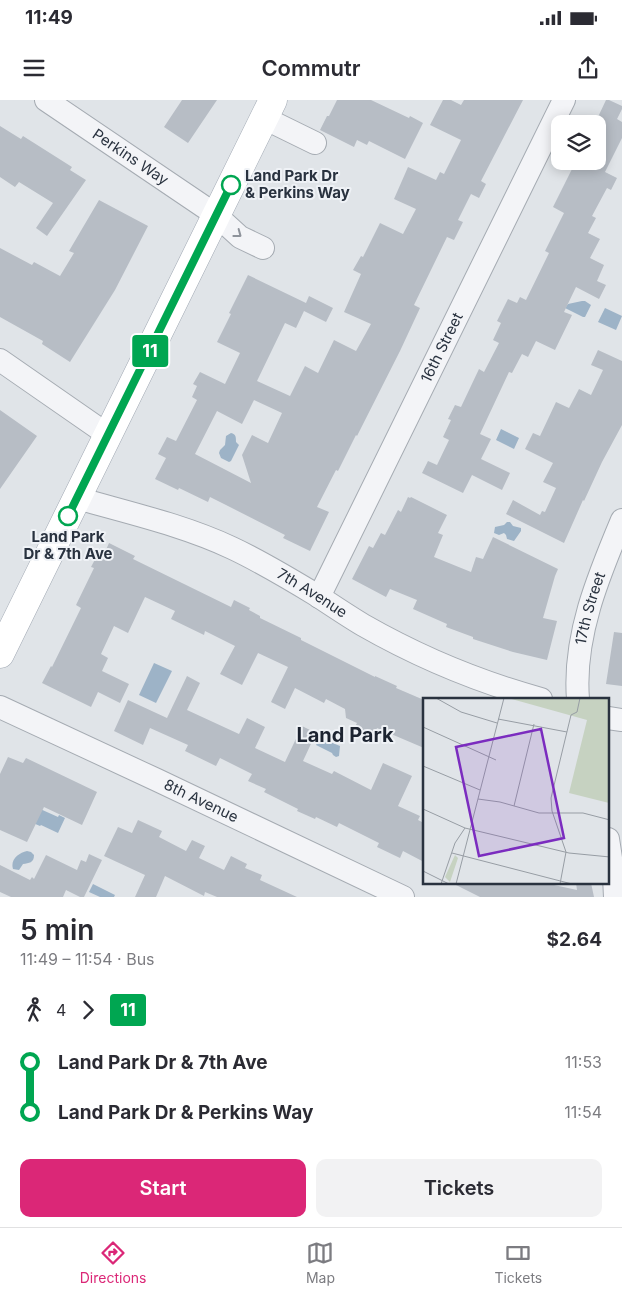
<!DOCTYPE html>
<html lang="en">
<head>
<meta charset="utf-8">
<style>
  body { margin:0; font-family:Inter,sans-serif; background:#f2f2f3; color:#2b2b33; height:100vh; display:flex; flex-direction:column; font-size:19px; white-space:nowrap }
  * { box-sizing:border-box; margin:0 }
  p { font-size:16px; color:#7c7c81 }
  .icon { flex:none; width:28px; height:28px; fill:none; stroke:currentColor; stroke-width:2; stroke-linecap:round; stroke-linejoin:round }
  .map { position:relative; height:797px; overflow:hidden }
  .details { display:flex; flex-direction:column; background:#fff; flex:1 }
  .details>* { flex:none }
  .badge { padding:0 10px; border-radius:4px; font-size:18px; line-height:32px }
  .tools { position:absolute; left:551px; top:15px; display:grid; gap:10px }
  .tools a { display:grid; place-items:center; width:55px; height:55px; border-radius:10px; background:#fff; box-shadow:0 2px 12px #0003; font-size:25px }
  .map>.badge { position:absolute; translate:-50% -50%; box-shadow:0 0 0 2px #fff }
  .legs { display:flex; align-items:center; gap:8px; height:55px; padding:0 20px; font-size:16px }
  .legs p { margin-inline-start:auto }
  .head { display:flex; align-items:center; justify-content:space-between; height:85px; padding:0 20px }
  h1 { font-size:28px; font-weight:600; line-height:38px }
  .primary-button { display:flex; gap:10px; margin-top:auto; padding:10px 20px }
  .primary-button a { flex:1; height:58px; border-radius:10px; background:#db2777; color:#fff; font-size:20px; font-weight:600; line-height:58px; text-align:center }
  .primary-button a+a { background:#f2f2f3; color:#2b2b33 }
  ul { padding:0 20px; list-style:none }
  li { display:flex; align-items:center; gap:18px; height:50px; font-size:19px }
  li i { display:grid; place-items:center; width:8px; height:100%; margin:0 6px; background:currentColor }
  li i::after { content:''; width:12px; height:12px; margin:-6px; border:4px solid; border-radius:50%; background:#fff }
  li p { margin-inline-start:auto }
  li:first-child i { background:linear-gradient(#0000 50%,currentColor 0) }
  li:last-child i { background:linear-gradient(currentColor 50%,#0000 0) }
  .status { display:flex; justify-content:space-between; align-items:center; height:35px; padding:0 25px; background:#fff; direction:ltr }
  .status svg { height:14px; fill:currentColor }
  header { display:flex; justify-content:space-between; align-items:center; height:65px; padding:0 20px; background:#fff; font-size:22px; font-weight:600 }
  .menu { display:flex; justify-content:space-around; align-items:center; height:70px; border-top:1px solid #e1e1e2; background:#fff; font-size:14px; color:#7c7c81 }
  .menu a { display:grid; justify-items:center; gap:2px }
  .menu .active { color:#db2777 }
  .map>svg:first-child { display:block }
  .water { fill:#9db3c7 }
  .building { fill:#b7bdc5; fill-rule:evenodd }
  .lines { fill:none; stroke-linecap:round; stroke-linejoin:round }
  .minor-casing { stroke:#a5abb2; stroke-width:24 }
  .major-casing { stroke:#a0a8b3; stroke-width:29 }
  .minor { stroke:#f3f4f7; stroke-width:22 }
  .major { stroke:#fff; stroke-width:28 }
  .oneway { stroke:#8e939b }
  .line-1-casing { stroke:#fff; stroke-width:11 }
  .line-1 { stroke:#00a651; stroke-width:8 }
  .stop-1-dot { fill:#fff; stroke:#00a651; stroke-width:2.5 }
  .labels { text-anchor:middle; stroke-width:4; stroke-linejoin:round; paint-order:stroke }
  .street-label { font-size:15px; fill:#29323f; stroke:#eff2f6 }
  .stop-label { font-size:15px; font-weight:bold; fill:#29323f; stroke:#eff2f6; text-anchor:start }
  .district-label { font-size:20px; font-weight:bold; fill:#1c2330; stroke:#eff2f6 }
  .inset-road { fill:none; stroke:#979da4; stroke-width:1 }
  .view { fill:#7b2cbf; fill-opacity:0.15; stroke:#7b2cbf; stroke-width:2.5 }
  .inset-edge { fill:none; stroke:#29323f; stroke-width:2.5 }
</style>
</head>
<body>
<div class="status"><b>11:49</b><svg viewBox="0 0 49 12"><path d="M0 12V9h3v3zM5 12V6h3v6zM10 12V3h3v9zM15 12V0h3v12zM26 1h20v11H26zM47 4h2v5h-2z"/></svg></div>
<header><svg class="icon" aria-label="menu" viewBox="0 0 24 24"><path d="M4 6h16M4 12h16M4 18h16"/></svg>Commutr<svg class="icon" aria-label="share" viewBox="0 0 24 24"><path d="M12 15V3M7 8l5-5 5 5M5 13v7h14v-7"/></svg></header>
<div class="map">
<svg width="622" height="797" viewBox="0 0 622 797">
  <rect width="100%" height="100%" fill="#e0e4e8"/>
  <!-- water -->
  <path class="water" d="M582,201H585L591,205L585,217H583L565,208L568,204Z
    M605,208L622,216L616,230L598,222Z
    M501,329L519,338L514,349L496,340Z
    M231,333C236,334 236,337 236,342L239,345L231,361L229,362L221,358L219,353L220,350L225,345L226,336Z
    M507,422H510L513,426L521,428V431L514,441L507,439L506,435L504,433L499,435L494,433L495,427L504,425Z
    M154,563L172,571L156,603L139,595Z
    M320,638L340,646L339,656L336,657L333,655L332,653L316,645Z
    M38,708L58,717L59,715L65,718L58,733L41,725L40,726L26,720Z
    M27,751L31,752L34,755C34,763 29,763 23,764L19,770L13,769C10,759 19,753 27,751Z
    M93,784L115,795L114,797H100L89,792Z"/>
  <!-- building -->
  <path class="building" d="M182,0H217L188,43L164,27Z
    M337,0H371L409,18L410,16L423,23L405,59L369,41L367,45L357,40L354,47L320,30L327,16H329Z
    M443,0H451L461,5L464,0H523L481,81L486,84L479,98L471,94L458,120L463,122L454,140L447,137L414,205L420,208L400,251L357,336L356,335L338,371L336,370L317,407L329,412L310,451L283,438L285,435L226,405L210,397L208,402L179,388L178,390L155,379L166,358L158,354L167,337L176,341L197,300L192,297L197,286L193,284L200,272L225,284L240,253L217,242L231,214L229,213L248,175L306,203L309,196L333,208L326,222L304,211L296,228L285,223L257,281L290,296L305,266L318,273L334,240L356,251L371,224L344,212L361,174L353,170L361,156L363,157L380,123L403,134L416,109L394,99L408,67L436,80L440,72L444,74L461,40L430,25ZM254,300L282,313L268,343L252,335L242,355L251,383L195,354L217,311L242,324Z
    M606,0H609L622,6V9L617,19L622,22V38L605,72L617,78L611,90L607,88L592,116L596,118L588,133L600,139L590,158L604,165L597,181L606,185L599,199L576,187L564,212L572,215L555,250L536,241L528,257L522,254L512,273L509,272L480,334L491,339L481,359L510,373L502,390L472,375L463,393L422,373L428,361L437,365L449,340L443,337L451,320L448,319L455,305L461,307L479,269L484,272L499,243L493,240L501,223L497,221L508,199L517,203L520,197L526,200L549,153L545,151L564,113L553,107L576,61H598V17Z
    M0,26L21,39L23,36L72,67L70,70L86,80L47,136L36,128L53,103L19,82L15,87L0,77Z
    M99,100L148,126L115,190L70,262L42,244L43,241L0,217V148L32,165L34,162L60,176L74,153L69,151Z
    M598,250L622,261V325L602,362L584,401L583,400L564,443L506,414L513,400L540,415L542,411L545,412L556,388L543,382L553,363L525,349L533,333L540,336L556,302L569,308L579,289L591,295L603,270L591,265Z
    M0,310L37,336L0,389Z
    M408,397L410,398L411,397L447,415L438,433L443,435L434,457L471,472L476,457L483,459L493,437L558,469L555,476L543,518L557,521L547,560L513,552L473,539V537L446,527L447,524L413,509L417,500L390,489L386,497L352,479L369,446L373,448L381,433L385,435L398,410L401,412Z
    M109,443L135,456L133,459L231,507L234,500L250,508L249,510L260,516V518L301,538V540L375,577V576L397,586L396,588L424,600V648L377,628L371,643L351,634L357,623L346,618L345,609L326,599L324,603L295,588L285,609L271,602L288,567L258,553L242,585L220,574L235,546L205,531L204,535L171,519L175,511L145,497L128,533L114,526L101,554L108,558L102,571L129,584L120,603L98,592L91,607L42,583L51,566L52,567L81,508L76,505L94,468L91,467L100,450L105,452Z
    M614,532L622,533V586L606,584Z
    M187,576L200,583L187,610L239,634L247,618L265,627L255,648L285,662L302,626L316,633L303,661L332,674L334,671L371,690L383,663L412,676L398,706L420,716L418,720L424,723V762L403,751L400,758L377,747L379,743L339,723L337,727L316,717L315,719L297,711L298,709L264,692L266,689L248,681L252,674L220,658L216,666L185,651L188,645L150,628L143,645L114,631L128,600L167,618Z
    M8,657L23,663L26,658L97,692L82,725L44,707L27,742L0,730V674Z
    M138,720L162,731L159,737L186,751L192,740L205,746L199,758L224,770L231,756L247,764L245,768L262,775L260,780L297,797H217L205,792L204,796L165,776L156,797H135L145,775L104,756L118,727L132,733Z
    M89,754L102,760L84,797H80L66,790L63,797H11L0,792V765L30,780L32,777L34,779L46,755L77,770L81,760L86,762Z
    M452,783H545L577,790L576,783H591L594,797H480Z"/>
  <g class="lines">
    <defs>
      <g id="minor">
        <path id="s1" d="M46,0L216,115L240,137L263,148"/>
        <path d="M264,18L315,43"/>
        <path d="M0,260L108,335"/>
        <path id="s2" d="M77,398C129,413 183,425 232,448C262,462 290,479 318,496C333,506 348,516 363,525C419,557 479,582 541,599"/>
        <path id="s3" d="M319,497L564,0"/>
        <path id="s4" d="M578,599C573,537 598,477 622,420"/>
        <path id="s5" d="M0,607L157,680L403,797"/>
        <path d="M608,618L622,620"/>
        <path d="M608,739L614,777L615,797"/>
      </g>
      <path id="major" d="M0,554L273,0"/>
    </defs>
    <!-- minor casing -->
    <use href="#minor" class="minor-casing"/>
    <!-- major casing -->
    <use href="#major" class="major-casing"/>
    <!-- minor -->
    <use href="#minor" class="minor"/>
    <!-- major -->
    <use href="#major" class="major"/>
  </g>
  <!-- one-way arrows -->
  <defs><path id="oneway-chevron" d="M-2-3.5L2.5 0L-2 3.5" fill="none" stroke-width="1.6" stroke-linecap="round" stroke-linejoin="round" transform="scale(1.25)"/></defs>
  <use class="oneway" href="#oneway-chevron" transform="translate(238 134) rotate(37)"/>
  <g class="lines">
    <defs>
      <path id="line-1" d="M68,416L231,85"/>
    </defs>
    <!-- line-1 casing -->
    <use href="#line-1" class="line-1-casing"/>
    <!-- line-1 -->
    <use href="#line-1" class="line-1"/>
  </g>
  <!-- markers -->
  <g class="stop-1-dot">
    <circle cx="231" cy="85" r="9"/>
    <circle cx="68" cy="416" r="9"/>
  </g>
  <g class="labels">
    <!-- street labels -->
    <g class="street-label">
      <text dy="5" stroke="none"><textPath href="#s1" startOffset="102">Perkins Way</textPath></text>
      <text dy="5" stroke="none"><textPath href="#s3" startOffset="278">16th Street</textPath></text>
      <text dy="5" stroke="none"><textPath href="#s2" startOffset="255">7th Avenue</textPath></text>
      <text dy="5" stroke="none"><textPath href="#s4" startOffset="92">17th Street</textPath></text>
      <text dy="5" stroke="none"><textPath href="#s5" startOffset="222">8th Avenue</textPath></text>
    </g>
    <!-- stop labels -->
    <g class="stop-label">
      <text x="245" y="81">Land Park Dr<tspan x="245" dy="17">&amp; Perkins Way</tspan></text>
      <text x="68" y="442" text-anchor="middle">Land Park<tspan x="68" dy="17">Dr &amp; 7th Ave</tspan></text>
    </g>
    <!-- district labels -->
    <g class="district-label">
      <text x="345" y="642">Land Park</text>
    </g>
  </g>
  <!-- overview -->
  <g transform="translate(423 598)">
    <rect width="186" height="186" fill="#e0e4e8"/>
    <path d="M85,0H185L186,105L146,95L164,22ZM32,157L35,160L27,184L22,179Z" fill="#c6d2c1"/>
    <path class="inset-road" d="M13,0L38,14L74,25M75,21L144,34M0,29L73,62M0,68L57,92M55,101L77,104L116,115H160L187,122M91,108L111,26M0,111L42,130L146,155L187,159M29,155L149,186M0,173L26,186M18,186L32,145L42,130M33,186L81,0M137,186L143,154L129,113L128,100L148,17L154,14L157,0"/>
    <path class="view" d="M118,31L141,140L56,158L33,49Z"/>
    <rect width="186" height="186" class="inset-edge"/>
  </g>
</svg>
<div class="tools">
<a><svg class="icon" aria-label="layers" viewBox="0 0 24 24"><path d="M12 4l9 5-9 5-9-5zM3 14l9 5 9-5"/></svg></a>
</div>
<b class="badge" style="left:150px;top:251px;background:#00a651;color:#fff">11</b>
</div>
<section class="details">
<div class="head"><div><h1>5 min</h1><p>11:49 – 11:54 · Bus</p></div><b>$2.64</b></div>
<div class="legs"><svg class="icon" aria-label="walk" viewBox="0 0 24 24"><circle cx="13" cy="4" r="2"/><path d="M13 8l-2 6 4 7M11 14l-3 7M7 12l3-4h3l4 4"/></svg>4<svg class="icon" aria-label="forward" viewBox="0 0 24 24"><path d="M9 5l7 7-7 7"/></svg><b class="badge" style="background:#00a651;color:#fff">11</b></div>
<ul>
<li><i style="color:#00a651"></i><b>Land Park Dr &amp; 7th Ave</b><p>11:53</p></li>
<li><i style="color:#00a651"></i><b>Land Park Dr &amp; Perkins Way</b><p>11:54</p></li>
</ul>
<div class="primary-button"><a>Start</a><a>Tickets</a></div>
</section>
<nav class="menu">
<a class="active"><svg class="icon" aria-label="directions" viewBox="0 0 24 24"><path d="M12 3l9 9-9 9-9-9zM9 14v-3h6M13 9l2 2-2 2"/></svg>Directions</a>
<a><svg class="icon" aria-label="map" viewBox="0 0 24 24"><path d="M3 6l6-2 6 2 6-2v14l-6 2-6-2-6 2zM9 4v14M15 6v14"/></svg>Map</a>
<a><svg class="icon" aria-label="tickets" viewBox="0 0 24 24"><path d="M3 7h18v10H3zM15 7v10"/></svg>Tickets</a>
</nav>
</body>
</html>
